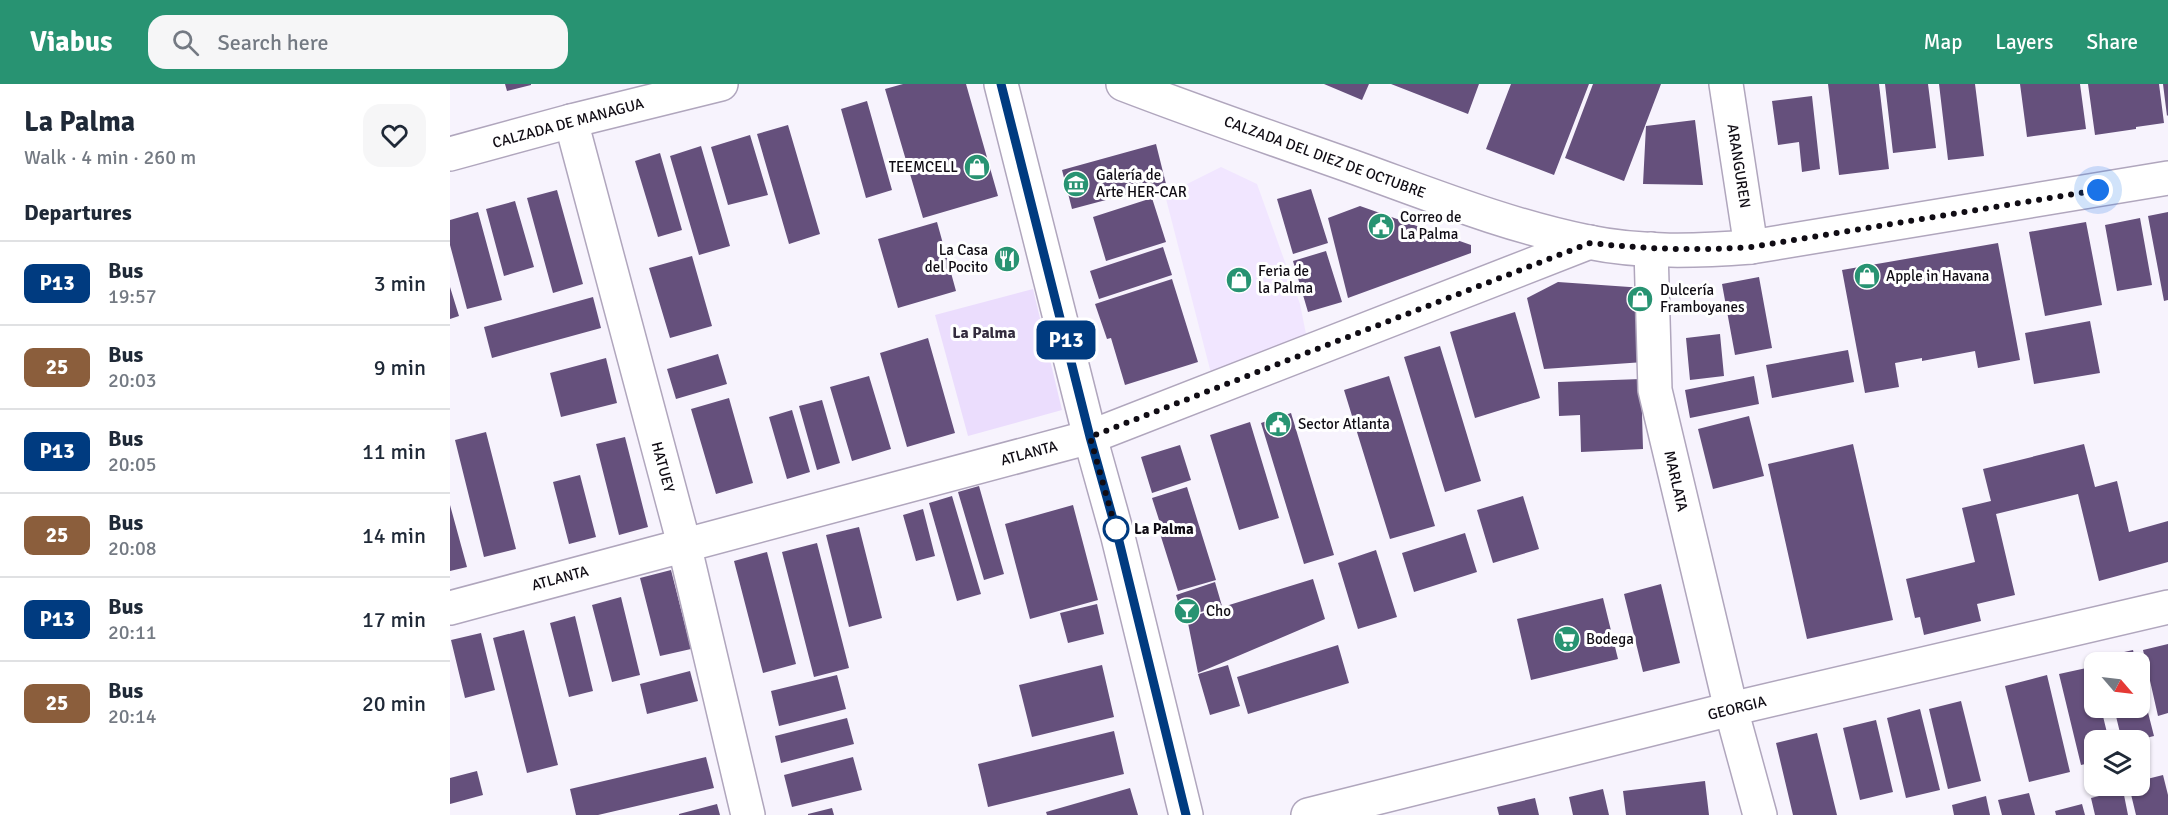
<!DOCTYPE html>
<html lang="en">
<head>
<meta charset="utf-8">
<style>
  body { margin:0; font-family:Signika,sans-serif; background:#f6f6f7; color:#1f2937; height:100vh; display:flex; flex-direction:column; font-size:22px; white-space:nowrap }
  * { box-sizing:border-box; margin:0 }
  p { font-size:20px; color:#747a83 }
  .icon { flex:none; width:33px; height:33px; fill:none; stroke:currentColor; stroke-width:2; stroke-linecap:round; stroke-linejoin:round }
  .map { position:relative; flex:1; overflow:hidden }
  .side { display:flex; flex-direction:column; background:#fff; width:450px }
  .side>* { flex:none }
  .badge { padding:0 12px; border-radius:9px; font-size:21px; line-height:39px }
  .needle { width:39px; rotate:118deg }
  .controls { position:absolute; left:1634px; top:568px; display:grid; gap:12px }
  .controls a { display:grid; place-items:center; width:66px; height:66px; border-radius:12px; background:#fff; box-shadow:0 2px 4px #0004; font-size:30px }
  .you { position:absolute; width:30px; height:30px; margin:-15px; border:4px solid #fff; border-radius:50%; background:#1a73e8; box-shadow:0 0 0 9px #1a73e833 }
  .map>.badge { position:absolute; translate:-50% -50%; box-shadow:0 0 0 3px #fff }
  h2 { padding:0 24px; font-size:22px; line-height:54px }
  .round { display:grid; place-items:center; flex:none; width:63px; height:63px; border-radius:18px; background:#f6f6f7 }
  .head { display:flex; align-items:center; justify-content:space-between; height:102px; padding:0 24px }
  h1 { font-size:28px; font-weight:800; line-height:45px }
  ul { padding:0; list-style:none }
  li { display:flex; align-items:center; gap:18px; height:84px; padding:0 24px; border-top:2px solid #e0e1e3 }
  li div { flex:1 }
  li b { display:block; font-size:22px }
  li em { font-style:normal }
  li .badge { min-width:66px; font-weight:700; text-align:center }
  header { display:flex; align-items:center; gap:36px; box-sizing:border-box; height:84px; padding:0 30px; background:#289372; color:#fff }
  header strong { font-size:28px }
  nav { display:flex; gap:33px; margin-inline-start:auto; font-size:21px }
  .search { width:420px; height:54px; background:#f6f6f7; display:flex; align-items:center; gap:15px; box-sizing:border-box; padding:0 21px; border-radius:18px; color:#747a83; font-size:22px }
  main { display:flex; flex:1; min-height:0 }
  .map>svg:first-child { display:block }
  .built { fill:#f1e6ff }
  .green { fill:#ebddfd }
  .building { fill:#65507c }
  .lines { fill:none; stroke-linecap:round; stroke-linejoin:round }
  .minor-casing { stroke:#b0a6bd; stroke-width:36 }
  .tertiary-casing { stroke:#b0a6bd; stroke-width:36 }
  .primary-casing { stroke:#b0a6bd; stroke-width:36 }
  .minor { stroke:#fff; stroke-width:33 }
  .tertiary { stroke:#fff; stroke-width:33 }
  .primary { stroke:#fff; stroke-width:33 }
  .line-casing { stroke:#fff; stroke-width:14 }
  .line { stroke:#003b80; stroke-width:9 }
  .walk { stroke:#100c14; stroke-width:6; stroke-dasharray:0 10.8 }
  .stop-dot { fill:#fff; stroke:#003b80; stroke-width:3 }
  .labels { text-anchor:middle; stroke-width:6; stroke-linejoin:round; paint-order:stroke }
  .street-label { font-size:15px; fill:#100c14; stroke:#fff }
  .poi-label { font-size:15px; fill:#100c14; stroke:#fff; text-anchor:start }
  .stop-label { font-size:15px; font-weight:bold; fill:#100c14; stroke:#fff; text-anchor:start }
  .neighbourhood-label { font-size:16px; font-weight:bold; fill:#342c3e; stroke:#fff }
</style>
</head>
<body>
<header>
<strong>Viabus</strong>
<div class="search"><svg class="icon" aria-label="search" viewBox="0 0 24 24"><circle cx="10" cy="10" r="6"/><path d="M15 15l6 6"/></svg>Search here</div>
<nav><a>Map</a><a>Layers</a><a>Share</a></nav>
</header>
<main>
<section class="side">
<div class="head"><div><h1>La Palma</h1><p>Walk · 4 min · 260 m</p></div><a class="round"><svg class="icon" aria-label="heart" viewBox="0 0 24 24"><path d="M12 20l-8-8c-3-5 5-10 8-4 3-6 11-1 8 4z"/></svg></a></div>
<h2>Departures</h2>
<ul>
<li><span class="badge" style="background:#003b80;color:#fff">P13</span><div><b>Bus</b><p>19:57</p></div><em>3 min</em></li>
<li><span class="badge" style="background:#8b5e3c;color:#fff">25</span><div><b>Bus</b><p>20:03</p></div><em>9 min</em></li>
<li><span class="badge" style="background:#003b80;color:#fff">P13</span><div><b>Bus</b><p>20:05</p></div><em>11 min</em></li>
<li><span class="badge" style="background:#8b5e3c;color:#fff">25</span><div><b>Bus</b><p>20:08</p></div><em>14 min</em></li>
<li><span class="badge" style="background:#003b80;color:#fff">P13</span><div><b>Bus</b><p>20:11</p></div><em>17 min</em></li>
<li><span class="badge" style="background:#8b5e3c;color:#fff">25</span><div><b>Bus</b><p>20:14</p></div><em>20 min</em></li>
</ul>
</section>
<div class="map">
<svg width="1718" height="731" viewBox="0 0 1718 731">
  <rect width="100%" height="100%" fill="#f7f3fd"/>
  <!-- built -->
  <path class="built" d="M771,83L807,100L850,220L857,255L763,297L715,111Z"/>
  <!-- green -->
  <path class="green" d="M583,205L612,326L518,352L485,231Z"/>
  <!-- building -->
  <path class="building" d="M55,0H81V1L57,7Z
    M453,0H516L548,112L473,134L435,5Z
    M874,0H919L912,16Z
    M941,0H1029L1018,30Z
    M1061,0H1139L1104,91L1036,65Z
    M1143,0H1211L1174,97L1115,74Z
    M1378,0H1429L1439,85L1389,91Z
    M1435,0H1478L1486,64L1443,69Z
    M1489,0H1525L1534,72L1498,76Z
    M1570,0H1630L1636,45L1577,53Z
    M1638,0H1709L1714,39L1686,43V45L1645,51Z
    M1713,0H1718V31L1717,32Z
    M1362,12L1370,85L1352,88L1349,58L1328,61L1322,17Z
    M417,17L442,106L416,114L391,25Z
    M1245,36L1253,101L1193,100L1196,42Z
    M338,41L370,150L339,160L307,50Z
    M300,51L318,111L278,121L261,63Z
    M706,60L716,100L622,125L612,86Z
    M251,62L280,162L249,171L220,72Z
    M210,69L232,146L208,153L185,77Z
    M861,105L878,159L843,170L827,115Z
    M107,106L133,200L103,209L77,114Z
    M702,114L716,158L656,177L643,133Z
    M65,117L84,183L54,192L36,125Z
    M910,122L1021,161V169L898,214L878,134Z
    M28,128L52,216L17,225L0,161V136Z
    M1718,128V216L1714,217L1698,132Z
    M1690,134L1702,201L1667,207L1655,141Z
    M487,138L506,207L448,224L428,155Z
    M1636,138L1652,221L1595,232L1579,148Z
    M1548,159L1570,276L1528,284L1525,267L1472,277V274L1445,279L1449,303L1415,309L1392,186Z
    M713,163L722,191L649,215L640,187Z
    M876,167L892,218L858,228L843,177Z
    M242,172L262,242L220,254L199,184Z
    M1309,193L1322,264L1285,271L1272,200Z
    M722,195L748,278L675,301L661,254L657,255L645,220Z
    M1108,198L1194,204V278L1094,285L1077,214Z
    M0,203L9,232L0,235Z
    M143,213L151,244L42,274L34,243Z
    M1065,228L1090,314L1025,334L1000,248Z
    M1640,237L1650,289L1584,300L1575,249Z
    M1270,250L1274,292L1240,296L1236,254Z
    M478,254L505,349L457,363L430,269Z
    M990,262L1031,397L995,408L954,273Z
    M1398,266L1404,298L1322,314L1316,281Z
    M268,270L277,300L226,315L217,285Z
    M156,274L167,319L111,333L100,289Z
    M419,292L441,365L402,377L380,303Z
    M939,292L985,442L940,455L894,306Z
    M1304,292L1309,320L1240,334L1235,306Z
    M1191,295L1193,365L1131,368L1130,331L1109,332L1108,298Z
    M279,314L303,399L266,410L241,325Z
    M372,316L390,379L367,386L349,322Z
    M342,326L360,388L337,395L319,333Z
    M841,329L884,471L854,480L811,339Z
    M1299,332L1314,392L1263,405L1248,345Z
    M800,338L829,434L789,446L760,351Z
    M36,348L66,465L34,473L5,356Z
    M175,353L198,443L169,451L146,360Z
    M1403,360L1443,536L1357,555L1318,380Z
    M1634,360L1645,403L1667,397L1679,448L1718,437V478L1649,497L1628,410L1546,430L1565,511L1527,520L1531,537L1474,551L1470,533L1465,534L1456,495L1525,478L1512,424L1541,417L1533,385Z
    M730,361L741,396L702,409L691,373Z
    M130,391L146,453L119,460L103,398Z
    M529,402L554,490L534,496L508,408Z
    M737,403L766,496L728,507L707,440L710,439L702,414Z
    M502,412L531,510L507,517L479,419Z
    M1073,412L1089,465L1043,479L1027,426Z
    M0,421L17,483L0,487Z
    M623,421L648,516L580,535L555,440Z
    M473,425L485,472L466,477L453,431Z
    M409,443L432,534L399,543L376,451Z
    M1015,449L1027,488L964,508L952,469Z
    M367,459L399,584L364,593L332,468Z
    M926,466L947,533L908,545L888,479Z
    M317,468L346,580L313,589L284,477Z
    M221,486L241,565L210,572L190,494Z
    M863,495L875,535L748,589L737,534Z
    M765,498L772,522L733,533L726,511Z
    M1211,500L1230,579L1193,588L1174,510Z
    M171,513L190,591L162,598L142,521Z
    M1153,514L1168,575L1081,596L1067,535Z
    M647,520L654,550L618,559L610,529Z
    M125,532L143,607L119,613L100,539Z
    M74,546L108,681L77,689L43,554Z
    M31,549L45,606L15,614L1,556Z
    M1718,560V629L1708,632L1693,566Z
    M888,561L899,599L798,630L787,593Z
    M1683,566L1686,579H1653L1652,573Z
    M652,581L664,633L582,653L569,601Z
    M778,581L790,622L760,631L748,590Z
    M1641,583L1644,593V624H1651L1659,657H1644V678L1631,681L1609,590Z
    M240,587L248,617L197,630L190,600Z
    M387,591L396,625L329,642L321,607Z
    M1597,591L1620,688L1579,698L1555,602Z
    M1689,593L1704,652L1684,657H1672L1664,624H1689Z
    M1511,617L1531,697L1498,705L1479,625Z
    M1470,625L1490,706L1456,714L1437,634Z
    M397,634L404,660L331,679L325,652Z
    M1426,636L1443,708L1410,716L1393,644Z
    M664,647L674,690L538,723L528,680Z
    M1367,649L1387,731H1343L1326,659Z
    M256,673L264,704L148,731H126L120,705Z
    M403,673L412,706L342,723L334,691Z
    M27,687L33,711L0,720V694Z
    M1713,691L1718,711V731H1686L1679,702H1689V697Z
    M1255,697L1259,731H1176L1173,707Z
    M680,704L688,731H597L596,728Z
    M1153,705L1159,731H1123L1119,713Z
    M1673,706L1678,731H1645L1641,714Z
    M1579,709L1585,731H1552L1548,716Z
    M1536,712L1540,731H1504L1502,721Z
    M1085,714L1089,731H1049L1047,723Z
    M267,720L270,731H229V730Z
    M1632,720L1635,731H1606L1605,727Z
    M382,724L384,731H358V730Z"/>
  <g class="lines">
    <defs>
      <path id="minor" d="M1276,0L1301,163
        M121,37L234,460L298,731
        M0,524L640,353L1140,158
        M858,731L1281,625L1718,523"/>
      <path id="tertiary" d="M1201,165L1205,306L1281,625L1310,731"/>
      <path id="primary" d="M551,0L640,353L668,453L736,731
        M673,0C751,30 830,57 909,85C984,112 1059,142 1138,158C1191,169 1248,167 1301,163L1718,94
        M0,70L121,37L271,0"/>
    </defs>
    <!-- minor casing -->
    <use href="#minor" class="minor-casing"/>
    <!-- tertiary casing -->
    <use href="#tertiary" class="tertiary-casing"/>
    <!-- primary casing -->
    <use href="#primary" class="primary-casing"/>
    <!-- minor -->
    <use href="#minor" class="minor"/>
    <!-- tertiary -->
    <use href="#tertiary" class="tertiary"/>
    <!-- primary -->
    <use href="#primary" class="primary"/>
  </g>
  <g class="lines">
    <defs>
      <path id="line" d="M551,0L640,353L668,453L736,731"/>
    </defs>
    <!-- line casing -->
    <use href="#line" class="line-casing"/>
    <!-- line -->
    <use href="#line" class="line"/>
    <!-- walk -->
    <path class="walk" d="M666,445L668,453L640,353L1140,159C1195,165 1246,167 1301,163L1648,106"/>
  </g>
  <!-- icons -->
  <defs>
    <symbol id="shop-disc" viewBox="-11 -11 22 22"><circle r="9.5" fill="#289372" stroke="#fff"/><path d="M-5-2.5h2.3a2.7 3.5 0 0 1 5.4 0H5L5.5 6h-11ZM-1.5-2.5h3a1.5 2.3 0 0 0-3 0Z" fill="#fff"/></symbol>
    <symbol id="museum-disc" viewBox="-11 -11 22 22"><circle r="9.5" fill="#289372" stroke="#fff"/><path d="M0-6L6-3V-2H-6V-3ZM-5-1h2V3h-2ZM-1-1h2V3h-2ZM3-1h2V3H3ZM-6 4H6V6H-6Z" fill="#fff"/></symbol>
    <symbol id="civic-disc" viewBox="-11 -11 22 22"><circle r="9.5" fill="#289372" stroke="#fff"/><path d="M-.6-6.5H3V-4.5H.6V-3L4-1V1h2V6H-6V1h2V-1L-.6-3ZM-1.2 2.5V6h2.4V2.5Z" fill="#fff"/></symbol>
    <symbol id="restaurant-disc" viewBox="-11 -11 22 22"><circle r="9.5" fill="#289372" stroke="#fff"/><path d="M-5-6h1v4h1v-4h1v4h1v-4h1v5L-1.5 .5V6h-2V.5L-5-1ZM5-6V6H3V1.5H1.5Q1.5-4 5-6Z" fill="#fff"/></symbol>
    <symbol id="bar-disc" viewBox="-11 -11 22 22"><circle r="9.5" fill="#289372" stroke="#fff"/><path d="M-6-5H6L.8 .8V4.5H3.5V6h-7V4.5H-.8V.8Z" fill="#fff"/></symbol>
    <symbol id="supermarket-disc" viewBox="-11 -11 22 22"><circle r="9.5" fill="#289372" stroke="#fff"/><path d="M-6-5.5h2.5l.6 2H6L4.5 2H-2.5L-4.4-4H-6ZM-1.5 3.2a1.3 1.3 0 1 0 .1 0ZM3 3.2a1.3 1.3 0 1 0 .1 0Z" fill="#fff"/></symbol>
  </defs>
  <g fill-rule="evenodd">
    <use href="#shop-disc" x="512" y="68" width="30" height="30"/>
    <use href="#museum-disc" x="611" y="85" width="30" height="30"/>
    <use href="#civic-disc" x="916" y="127" width="30" height="30"/>
    <use href="#restaurant-disc" x="542" y="160" width="30" height="30"/>
    <use href="#shop-disc" x="1402" y="177" width="30" height="30"/>
    <use href="#shop-disc" x="774" y="181" width="30" height="30"/>
    <use href="#shop-disc" x="1175" y="200" width="30" height="30"/>
    <use href="#civic-disc" x="813" y="325" width="30" height="30"/>
    <use href="#bar-disc" x="722" y="512" width="30" height="30"/>
    <use href="#supermarket-disc" x="1102" y="540" width="30" height="30"/>
  </g>
  <!-- markers -->
  <circle class="stop-dot" cx="666" cy="445" r="12"/>
  <g class="labels">
    <!-- street labels -->
    <g class="street-label">
      <text transform="translate(118 39) rotate(-15)" y="5">CALZADA DE MANAGUA</text>
      <text transform="translate(875 73) rotate(20)" y="5">CALZADA DEL DIEZ DE OCTUBRE</text>
      <text transform="translate(1289 82) rotate(81)" y="5">ARANGUREN</text>
      <text transform="translate(579 369) rotate(-15)" y="5">ATLANTA</text>
      <text transform="translate(213 383) rotate(75)" y="5">HATUEY</text>
      <text transform="translate(1226 397) rotate(77)" y="5">MARLATA</text>
      <text transform="translate(110 494) rotate(-15)" y="5">ATLANTA</text>
      <text transform="translate(1287 624) rotate(-14)" y="5">GEORGIA</text>
    </g>
    <!-- poi labels -->
    <g class="poi-label">
      <text x="508" y="88" text-anchor="end">TEEMCELL</text>
      <text x="646" y="96">Galería de<tspan x="646" dy="17">Arte HER-CAR</tspan></text>
      <text x="950" y="138">Correo de<tspan x="950" dy="17">La Palma</tspan></text>
      <text x="538" y="171" text-anchor="end">La Casa<tspan x="538" dy="17">del Pocito</tspan></text>
      <text x="808" y="192">Feria de<tspan x="808" dy="17">la Palma</tspan></text>
      <text x="1436" y="197">Apple in Havana</text>
      <text x="1210" y="211">Dulcería<tspan x="1210" dy="17">Framboyanes</tspan></text>
      <text x="848" y="345">Sector Atlanta</text>
      <text x="756" y="532">Cho</text>
      <text x="1136" y="560">Bodega</text>
    </g>
    <!-- stop labels -->
    <g class="stop-label">
      <text x="684" y="450">La Palma</text>
    </g>
    <!-- neighbourhood labels -->
    <g class="neighbourhood-label">
      <text x="534" y="254">La Palma</text>
    </g>
  </g>
</svg>
<div class="controls">
<a><svg class="needle" viewBox="-14 -14 28 28"><path d="M0-13l5 13h-10z" fill="#e53935"/><path d="M0 13l5-13h-10z" fill="#747a83"/></svg></a>
<a><svg class="icon" aria-label="layers" viewBox="0 0 24 24"><path d="M12 4l9 5-9 5-9-5zM3 14l9 5 9-5"/></svg></a>
</div>
<div class="you" style="left:1648px;top:106px"></div>
<b class="badge" style="left:616px;top:256px;background:#003b80;color:#fff">P13</b>
</div>
</main>
</body>
</html>
